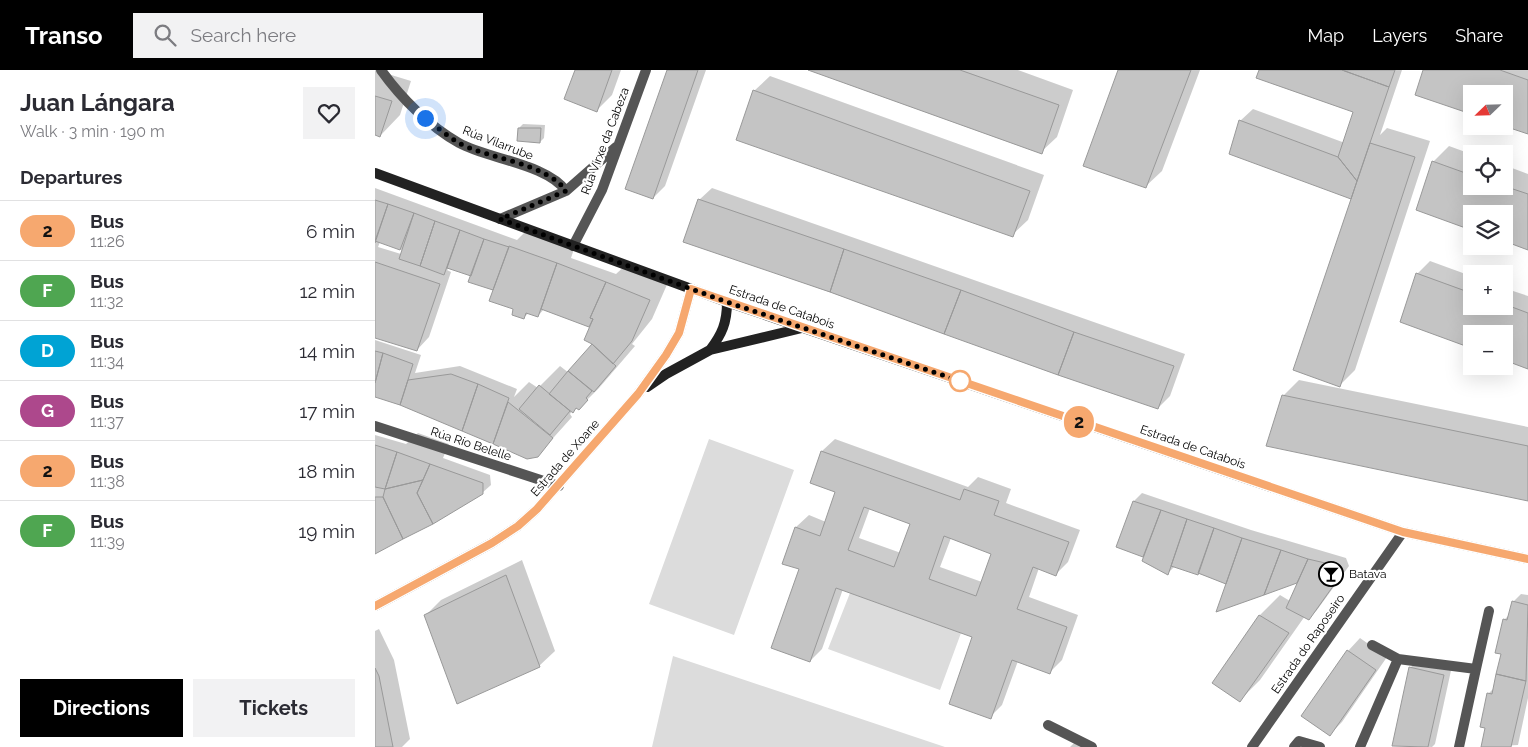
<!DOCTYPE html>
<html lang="en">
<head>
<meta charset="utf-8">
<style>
  body { margin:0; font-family:Raleway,sans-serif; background:#f2f2f3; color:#2b2b33; height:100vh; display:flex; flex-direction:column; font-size:19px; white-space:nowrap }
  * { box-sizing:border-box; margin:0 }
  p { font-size:16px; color:#7c7c81 }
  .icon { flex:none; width:28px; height:28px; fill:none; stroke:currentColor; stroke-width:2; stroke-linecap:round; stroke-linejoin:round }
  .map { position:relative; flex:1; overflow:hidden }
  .sheet { display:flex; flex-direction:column; background:#fff; width:375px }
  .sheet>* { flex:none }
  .badge { padding:0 10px; border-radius:16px; font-size:18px; line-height:32px }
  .needle { width:32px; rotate:247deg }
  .buttons { position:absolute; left:1088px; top:15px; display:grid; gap:10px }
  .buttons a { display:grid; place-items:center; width:50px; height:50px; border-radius:0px; background:#fff; box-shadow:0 5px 20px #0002; font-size:25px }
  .you { position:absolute; width:25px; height:25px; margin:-12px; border:4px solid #fff; border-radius:50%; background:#1a73e8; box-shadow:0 0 0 8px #1a73e833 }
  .map>.badge { position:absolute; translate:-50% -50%; box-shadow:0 0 0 2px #fff }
  h2 { padding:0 20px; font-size:19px; line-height:45px }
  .round { display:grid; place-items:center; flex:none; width:52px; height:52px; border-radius:0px; background:#f2f2f3 }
  .headline { display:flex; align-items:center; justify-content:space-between; height:85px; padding:0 20px }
  h1 { font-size:24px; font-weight:700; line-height:38px }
  .action { display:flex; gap:10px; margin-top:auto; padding:10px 20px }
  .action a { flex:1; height:58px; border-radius:0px; background:#000; color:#fff; font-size:20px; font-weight:700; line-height:58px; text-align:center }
  .action a+a { background:#f2f2f3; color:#2b2b33 }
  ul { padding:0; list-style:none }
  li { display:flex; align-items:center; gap:15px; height:60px; padding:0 20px; border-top:1px solid #e1e1e2 }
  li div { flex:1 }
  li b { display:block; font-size:19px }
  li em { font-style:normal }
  li .badge { min-width:55px; font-weight:700; text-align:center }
  header { display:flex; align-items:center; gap:30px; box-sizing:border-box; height:70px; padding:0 25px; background:#000; color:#fff }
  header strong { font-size:24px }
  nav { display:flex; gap:28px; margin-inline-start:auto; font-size:18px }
  .search { width:350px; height:45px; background:#f2f2f3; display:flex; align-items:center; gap:12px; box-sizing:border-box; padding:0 18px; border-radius:0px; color:#7c7c81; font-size:19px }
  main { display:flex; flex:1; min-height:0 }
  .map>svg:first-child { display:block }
  .garden { fill:#dcdcdc }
  .shadow { fill:#0003; fill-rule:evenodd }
  .building { fill:#c4c4c4; stroke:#999; fill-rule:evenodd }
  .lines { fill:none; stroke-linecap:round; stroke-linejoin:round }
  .service { stroke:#555; stroke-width:10 }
  .minor { stroke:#555; stroke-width:10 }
  .tertiary { stroke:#555; stroke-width:10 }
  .secondary { stroke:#222; stroke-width:10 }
  .line-casing { stroke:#fff; stroke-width:11 }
  .line { stroke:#f6a86f; stroke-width:8 }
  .walk { stroke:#000; stroke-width:5; stroke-dasharray:0 9 }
  .stop-dot { fill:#fff; stroke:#f6a86f; stroke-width:2.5 }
  .labels { text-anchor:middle; stroke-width:4.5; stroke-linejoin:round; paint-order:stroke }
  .street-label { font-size:12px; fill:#000; stroke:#fff }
  .poi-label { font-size:12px; fill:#000; stroke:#fff; text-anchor:start }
</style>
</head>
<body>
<header>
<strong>Transo</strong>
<div class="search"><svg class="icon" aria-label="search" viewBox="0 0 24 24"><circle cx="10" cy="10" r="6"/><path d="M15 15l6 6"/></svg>Search here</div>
<nav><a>Map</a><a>Layers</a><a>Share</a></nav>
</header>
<main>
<section class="sheet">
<div class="headline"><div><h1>Juan Lángara</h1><p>Walk · 3 min · 190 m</p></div><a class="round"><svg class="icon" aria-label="heart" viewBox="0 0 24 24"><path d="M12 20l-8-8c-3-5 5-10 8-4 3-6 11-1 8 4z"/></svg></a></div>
<h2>Departures</h2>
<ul>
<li><span class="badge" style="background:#f6a86f;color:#111">2</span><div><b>Bus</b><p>11:26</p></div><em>6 min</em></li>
<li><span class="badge" style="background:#4fa651;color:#fff">F</span><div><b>Bus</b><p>11:32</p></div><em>12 min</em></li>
<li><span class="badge" style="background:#00a3d4;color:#fff">D</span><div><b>Bus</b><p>11:34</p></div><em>14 min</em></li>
<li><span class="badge" style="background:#ad488c;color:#fff">G</span><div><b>Bus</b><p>11:37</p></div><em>17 min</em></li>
<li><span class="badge" style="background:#f6a86f;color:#111">2</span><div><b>Bus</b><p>11:38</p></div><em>18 min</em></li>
<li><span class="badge" style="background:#4fa651;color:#fff">F</span><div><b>Bus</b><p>11:39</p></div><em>19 min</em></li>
</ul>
<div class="action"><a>Directions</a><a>Tickets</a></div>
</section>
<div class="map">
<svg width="1153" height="677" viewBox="0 0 1153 677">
  <rect width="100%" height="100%" fill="#fff"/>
  <!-- garden -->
  <path class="garden" d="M334,369L419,400L359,565L274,534Z
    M475,523L586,563L565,620L453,579Z
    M298,586L570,677H277Z"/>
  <!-- shadow -->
  <path class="shadow" d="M0,0L36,11L25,45L5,66L0,64Z
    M201,0H246L237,25L222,40Z
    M294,0H331L290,116L278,128Z
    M437,0H643L698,20L682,67L666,82Z
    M744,0H825L787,101L771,116Z
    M885,0H1027L1005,65L1012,58L1055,71L980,300L965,315L978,129L855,83L865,51L878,39L970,73L980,42Z
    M1049,0H1153V63L1129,54V24H1096V43L1042,24Z
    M395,6L669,105L653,150L637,165L379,21Z
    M148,54L170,55L169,68L165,72L144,58Z
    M1074,76L1096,84V116H1129V95L1153,104V179L1129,170V144H1096V158L1042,139L1058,92Z
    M0,118L142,170L155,157L201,173L196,188L241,204L253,193L294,210L277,249L257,274L260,276L224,318L204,338L202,337L197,341L195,344L197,347L162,386L119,373L26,334L0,326V270L46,285L40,303L85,296L142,319L139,327L154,312L163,318L185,296L194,303L219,274L218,251L214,255L169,239L163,246L154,243L149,247L119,219L97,205L75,197L72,200L76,202L54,267L42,280L0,266ZM5,172L27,180L26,184L3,177Z
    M337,118L810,284L795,326L783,338L310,171L324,130Z
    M1055,191L1096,206V236H1129V218L1153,226V297L1129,288V264H1096V276L1027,252L1043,203Z
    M924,310L1153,357V430L892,375L908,326Z
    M43,363L74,374L68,388L115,405L116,415L107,423L0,483V365L31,374Z
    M460,369L593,417L603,407L636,419L631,433L705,460L693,492L681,504L664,498L654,527L703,545L687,590L675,602L643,591L627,635L615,647L599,566L468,519L447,579L435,591L425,499L409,493L421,457L434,445L451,452L462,422L436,413L447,381ZM495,438L537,453L526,483L484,468ZM576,468L618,483L607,512L565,497Z
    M767,423L876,460L971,488L974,496L942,540L934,548L930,546L885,610L865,630L839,613L885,545L905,525L915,531L924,511L843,540L853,513L800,496L793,503L770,486L743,476L759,431Z
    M147,490L180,581L164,596L50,546L66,530Z
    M1146,524L1153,525V628L1143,675L1107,677L1112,658L1113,624L1119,618L1127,583L1129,550L1135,544L1138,532Z
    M4,559L19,590L35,669L27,677H0V561Z
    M985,568L1012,587L967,652L954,665L973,581Z
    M1044,589L1077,596L1060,674L1057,677L1019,675L1035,598Z
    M700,672L713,677H695Z"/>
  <!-- building -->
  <path class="building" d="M200,0H237L222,42L189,29Z
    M292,0H323L278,129L250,119Z
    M433,0H585L684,35L667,84Z
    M743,0H816L771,118L708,96Z
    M884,0H967L1014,17L982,111L963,87L978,42L881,8Z
    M967,0H1020L1014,17Z
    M1048,0H1125L1153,10V64L1129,56V24H1096V44L1040,25Z
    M378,20L655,121L638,167L361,70Z
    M0,26L17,31L5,67L0,65Z
    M864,50L963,87L982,111L976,129L854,84Z
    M143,58H166L165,73L142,71Z
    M995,73L1040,87L965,317L918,300Z
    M1057,91L1096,105V116H1129L1153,124V180L1129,171V144H1096V160L1041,140Z
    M323,129L469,179L455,222L308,172Z
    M0,130L13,134L0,173Z
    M13,134L39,143L25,180L0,171Z
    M39,143L60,151L45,196L24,189Z
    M60,151L85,160L69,205L45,196Z
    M85,160L109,169L96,206L72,198Z
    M109,169L134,177L118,220L93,212Z
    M134,176L182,193L163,247L151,243L149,249L137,245L138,239L114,231Z
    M469,179L586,220L569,264L455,222Z
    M0,192L65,214L42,281L0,268Z
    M182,193L231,212L215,248L218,249L214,257L166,239Z
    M1041,203L1096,223V236H1129V234L1153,243V299L1129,290V264H1096V278L1025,252Z
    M231,212L275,230L257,271L238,294L217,274L209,270L218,249L215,248Z
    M586,220L699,262L683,305L569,264Z
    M699,262L799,296L783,339L683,305Z
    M217,274L241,296L219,322L193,301Z
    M0,281L8,283L0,313Z
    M8,283L38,294L25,335L0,327V313Z
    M193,301L217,321L211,328L213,330L204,340L201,338L198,343L174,324Z
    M76,304L103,314L87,361L25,335L33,310Z
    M103,314L134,328L118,374L87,361Z
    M164,315L195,341L175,365L144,339Z
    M907,325L1153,376V431L891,376Z
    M133,332L178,368L163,387L152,389L118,374Z
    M0,375L22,382L10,419L0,417Z
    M446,381L585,430L589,419L624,431L619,445L694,472L681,506L658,497L642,539L692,557L675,604L637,590L616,649L574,634L597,567L461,518L435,592L396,578L424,499L407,494L420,457L445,466L460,422L435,413ZM489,437L535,454L519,497L473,480ZM569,466L616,484L601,526L554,509Z
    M22,382L55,394L48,410L10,419Z
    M55,394L108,413V424L58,454L42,423Z
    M48,410L42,423L58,454L28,469L8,427L10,419Z
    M0,427H8L28,469L0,484Z
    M758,431L786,440L768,487L741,477Z
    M786,440L812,449L793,505L767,491Z
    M812,449L839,458L823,505L796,496Z
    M839,458L867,468L851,514L823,503Z
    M867,468L906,480L889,525L841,542Z
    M906,480L933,489L922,513L889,525Z
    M933,489L963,496L966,505L934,550L911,538Z
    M131,505L165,597L82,634L49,545Z
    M1137,531L1153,535L1151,611L1121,604L1126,584L1120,583L1128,549L1132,550Z
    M884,545L914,563L865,632L837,613Z
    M972,580L1001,600L955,666L926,646Z
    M1034,597L1069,605L1053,677L1017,676Z
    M0,598L4,606L18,677H0Z
    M1121,604L1151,611L1136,677H1106L1110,658L1105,657L1112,623L1117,624Z"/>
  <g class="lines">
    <!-- service -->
    <path class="service" d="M1023,589L1101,599L1084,677
      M1101,599L1114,541
      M919,677L924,671L945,677
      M985,677L1023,589L997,575"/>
    <!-- minor -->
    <path class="minor" d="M6,0C26,28 54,56 84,73C113,89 172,94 191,121
      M125,149L191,121L241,77
      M198,176L227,120L271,0
      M0,356L184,416
      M673,655L717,677"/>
    <!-- tertiary -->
    <path class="tertiary" d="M877,677L1028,462"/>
    <!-- secondary -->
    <path class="secondary" d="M0,103L352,232L1028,462L1153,489
      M335,280C347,264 352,253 352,232
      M272,317L291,304L335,280L427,258
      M0,536L117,473L143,456L162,439L263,324L291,285L304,263L316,219"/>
  </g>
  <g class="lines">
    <defs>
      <path id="line" d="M0,536L117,473L143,456L162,439L263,324L291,285L304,263L316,219L1028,462L1153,489"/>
    </defs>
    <!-- line casing -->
    <use href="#line" class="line-casing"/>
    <!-- line -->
    <use href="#line" class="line"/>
    <!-- walk -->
    <path class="walk" d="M50,48C61,56 72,66 84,73C113,89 172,93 191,121L125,149L352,232L585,311"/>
  </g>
  <!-- icons -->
  <defs>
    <symbol id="bar-ring" viewBox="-11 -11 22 22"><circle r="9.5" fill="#fff" stroke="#000" stroke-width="1.5"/><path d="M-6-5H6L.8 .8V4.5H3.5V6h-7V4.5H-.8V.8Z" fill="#000"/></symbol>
  </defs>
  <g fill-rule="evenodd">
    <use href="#bar-ring" x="942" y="490" width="28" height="28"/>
  </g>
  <!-- markers -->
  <circle class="stop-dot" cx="585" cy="311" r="10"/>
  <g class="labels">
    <!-- street labels -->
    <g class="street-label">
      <text transform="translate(230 71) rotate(-69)" y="4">Rúa Virxe da Cabeza</text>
      <text transform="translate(123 73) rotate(21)" y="4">Rúa Vilarrube</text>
      <text transform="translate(407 237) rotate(19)" y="4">Estrada de Catabois</text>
      <text transform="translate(96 374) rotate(18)" y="4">Rúa Río Belelle</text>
      <text transform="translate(818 377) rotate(19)" y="4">Estrada de Catabois</text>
      <text transform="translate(190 388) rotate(-49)" y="4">Estrada de Xoane</text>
      <text transform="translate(933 574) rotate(-55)" y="4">Estrada do Raposeiro</text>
    </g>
    <!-- poi labels -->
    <g class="poi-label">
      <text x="974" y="508">Batava</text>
    </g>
  </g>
</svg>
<div class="buttons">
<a><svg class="needle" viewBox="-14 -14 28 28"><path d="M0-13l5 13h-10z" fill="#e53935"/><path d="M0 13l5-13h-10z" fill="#7c7c81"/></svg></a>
<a><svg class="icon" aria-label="locate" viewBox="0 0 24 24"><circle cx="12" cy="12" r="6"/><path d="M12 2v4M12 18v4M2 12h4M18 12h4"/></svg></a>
<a><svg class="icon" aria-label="layers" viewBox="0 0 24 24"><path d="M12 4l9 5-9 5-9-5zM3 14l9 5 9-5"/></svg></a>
<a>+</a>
<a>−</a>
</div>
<div class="you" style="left:50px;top:48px"></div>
<b class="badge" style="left:704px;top:352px;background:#f6a86f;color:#111">2</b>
</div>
</main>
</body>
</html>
